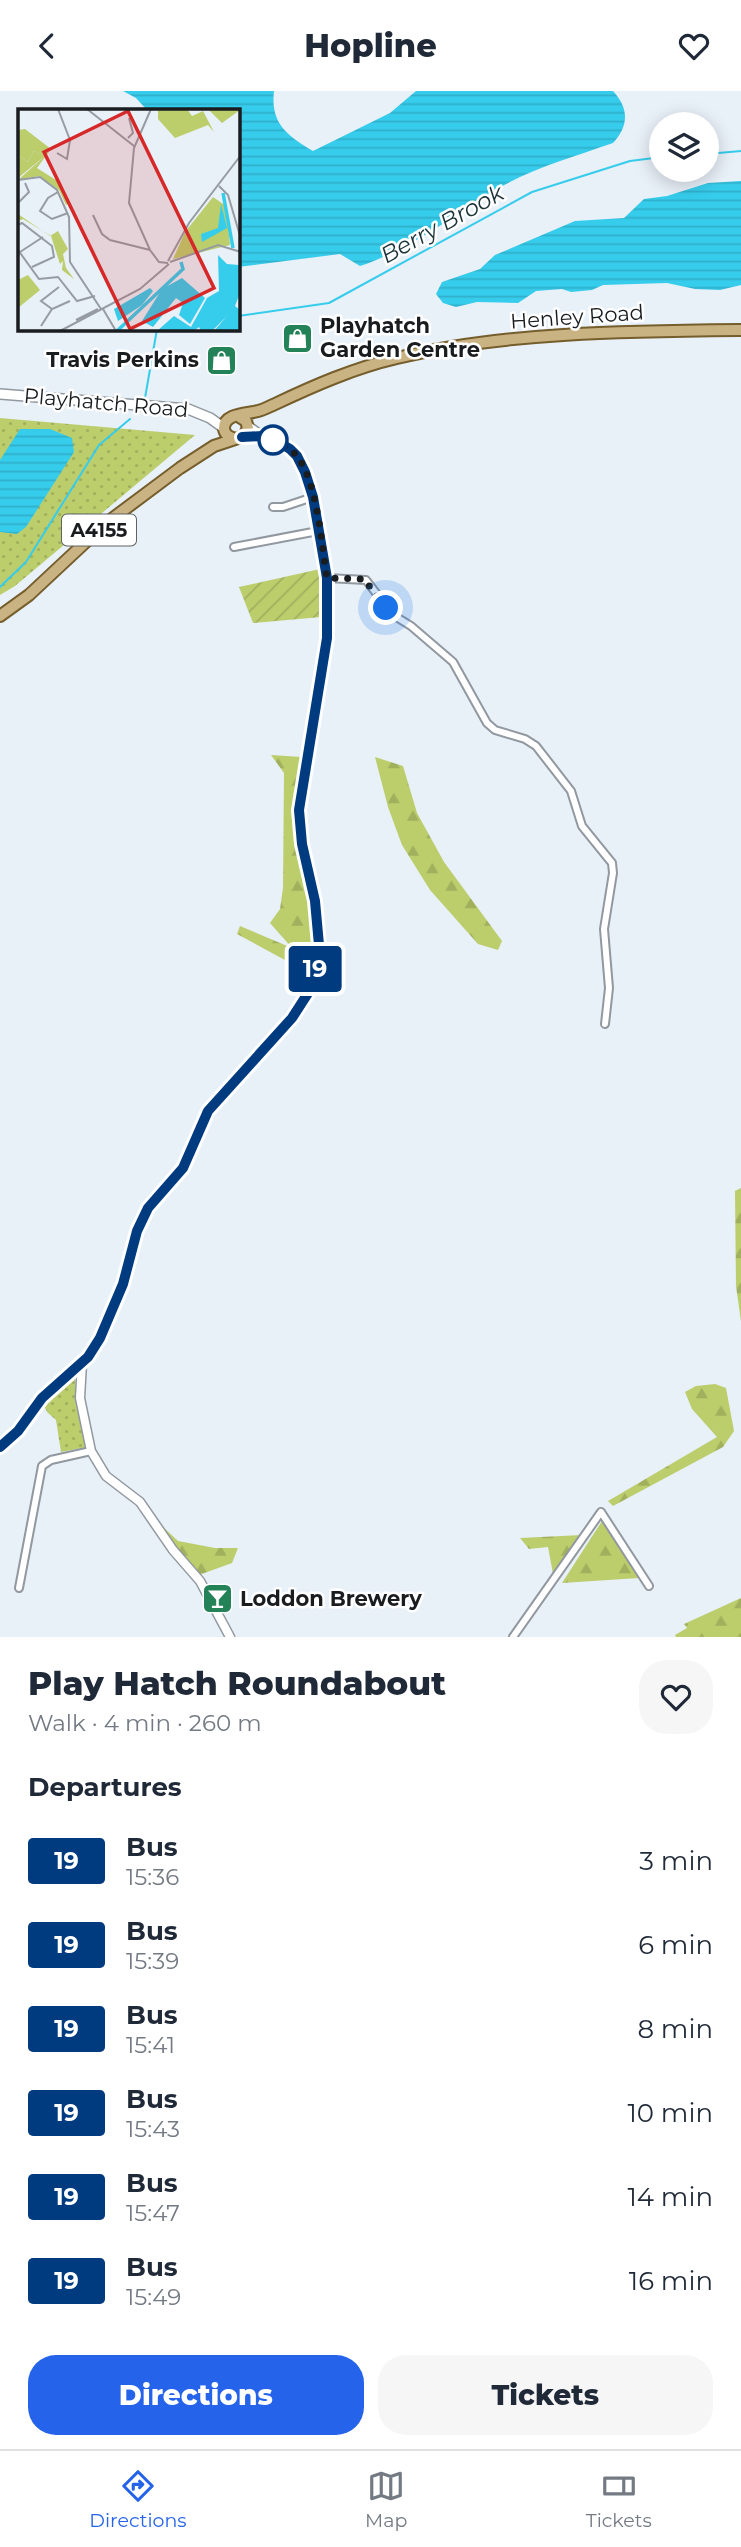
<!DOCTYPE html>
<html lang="en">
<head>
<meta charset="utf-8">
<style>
  body { margin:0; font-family:Montserrat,sans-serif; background:#f6f6f7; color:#1f2937; height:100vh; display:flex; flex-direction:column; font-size:26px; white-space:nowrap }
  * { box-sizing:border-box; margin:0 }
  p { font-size:23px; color:#747a83 }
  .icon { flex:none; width:38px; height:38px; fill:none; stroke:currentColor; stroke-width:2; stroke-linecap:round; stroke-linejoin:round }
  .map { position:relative; height:1546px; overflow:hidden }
  .drawer { display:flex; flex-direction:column; background:#fff; flex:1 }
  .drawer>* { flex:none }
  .badge { padding:0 14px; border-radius:5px; font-size:24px; line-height:46px }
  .controls { position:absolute; left:649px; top:21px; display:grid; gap:14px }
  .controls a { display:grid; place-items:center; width:70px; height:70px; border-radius:50%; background:#fff; box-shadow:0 4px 18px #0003; font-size:35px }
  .you { position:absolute; width:35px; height:35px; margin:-18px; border:5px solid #fff; border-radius:50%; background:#1a73e8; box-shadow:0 0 0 10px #1a73e833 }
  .map>.badge { position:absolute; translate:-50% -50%; box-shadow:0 0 0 4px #fff }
  h2 { padding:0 28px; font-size:26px; line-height:63px }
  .round { display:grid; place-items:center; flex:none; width:74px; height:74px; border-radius:28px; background:#f6f6f7 }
  .summary { display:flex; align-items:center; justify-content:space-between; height:119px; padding:0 28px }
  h1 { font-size:33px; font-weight:800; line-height:52px }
  .cta { display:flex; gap:14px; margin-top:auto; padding:14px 28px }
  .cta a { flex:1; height:80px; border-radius:28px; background:#2563eb; color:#fff; font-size:28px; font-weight:800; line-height:80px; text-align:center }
  .cta a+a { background:#f6f6f7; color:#1f2937 }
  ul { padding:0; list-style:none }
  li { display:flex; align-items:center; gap:21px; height:84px; padding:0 28px }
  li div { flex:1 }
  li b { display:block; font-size:26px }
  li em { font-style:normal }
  li .badge { min-width:77px; font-weight:700; text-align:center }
  header { display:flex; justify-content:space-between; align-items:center; height:91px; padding:0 28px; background:#fff; font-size:32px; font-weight:800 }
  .menu { display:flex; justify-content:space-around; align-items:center; height:98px; border-top:2px solid #e0e1e3; background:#fff; font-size:19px; color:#747a83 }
  .menu a { display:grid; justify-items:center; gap:4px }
  .menu .on { color:#2563eb }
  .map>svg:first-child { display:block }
  .grass { fill:url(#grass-dots) }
  .forest { fill:url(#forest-firs) }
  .garden { fill:url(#garden-furrows) }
  .water { fill:url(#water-rules) }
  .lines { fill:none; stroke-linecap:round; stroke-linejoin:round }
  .stream { stroke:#36ccec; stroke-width:2 }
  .minor-casing { stroke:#91989f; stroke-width:10 }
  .tertiary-casing { stroke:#91989f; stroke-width:11 }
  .secondary-casing { stroke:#91989f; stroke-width:12 }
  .primary-casing { stroke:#755e2b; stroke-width:14 }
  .minor { stroke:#fff; stroke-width:6 }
  .tertiary { stroke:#fff; stroke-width:8 }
  .secondary { stroke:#fff; stroke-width:9 }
  .primary { stroke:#cab383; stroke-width:10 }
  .line-casing { stroke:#fff; stroke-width:16 }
  .line { stroke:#003b80; stroke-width:10 }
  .walk { stroke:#1a1d20; stroke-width:7; stroke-dasharray:0 12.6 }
  .stop-dot { fill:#fff; stroke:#003b80; stroke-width:3.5 }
  .labels { text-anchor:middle; stroke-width:5; stroke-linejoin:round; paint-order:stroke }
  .shield { fill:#fff; stroke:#5f6163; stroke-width:2 }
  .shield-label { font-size:19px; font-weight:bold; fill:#1a1d20 }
  .street-label { font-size:21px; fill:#1a1d20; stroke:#fff }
  .poi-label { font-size:21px; font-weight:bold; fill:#1a1d20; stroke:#fff; text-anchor:start }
  .water-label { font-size:23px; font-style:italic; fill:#1b3339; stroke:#fff }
  .inset-river { fill:none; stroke:#36ccec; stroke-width:3.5 }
  .inset-road { fill:none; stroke:#969ca2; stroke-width:2 }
  .view { fill:#d62828; fill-opacity:0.15; stroke:#d62828; stroke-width:3.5 }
  .inset-edge { fill:none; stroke:#1a1d20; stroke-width:3.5 }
</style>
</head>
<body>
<header><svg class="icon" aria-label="back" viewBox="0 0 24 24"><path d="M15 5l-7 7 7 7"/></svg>Hopline<svg class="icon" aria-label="heart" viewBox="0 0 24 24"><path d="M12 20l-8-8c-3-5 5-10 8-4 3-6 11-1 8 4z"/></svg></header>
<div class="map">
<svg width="741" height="1546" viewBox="0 0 741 1546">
  <defs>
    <pattern id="grass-dots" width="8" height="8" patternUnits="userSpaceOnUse" patternTransform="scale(1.75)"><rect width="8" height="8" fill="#bccd6c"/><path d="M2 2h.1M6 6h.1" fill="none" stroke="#a1b05d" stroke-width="1.8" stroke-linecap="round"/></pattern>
    <pattern id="forest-firs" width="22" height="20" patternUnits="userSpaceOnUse" patternTransform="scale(1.75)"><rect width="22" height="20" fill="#bccd6c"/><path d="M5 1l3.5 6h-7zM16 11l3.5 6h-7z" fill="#a1b05d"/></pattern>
    <pattern id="garden-furrows" width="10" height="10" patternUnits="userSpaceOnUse" patternTransform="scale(1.75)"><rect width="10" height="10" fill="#bccd6c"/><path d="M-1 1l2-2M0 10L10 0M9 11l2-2" fill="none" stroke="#a1b05d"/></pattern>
    <pattern id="water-rules" width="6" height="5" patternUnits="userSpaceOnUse" patternTransform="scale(1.75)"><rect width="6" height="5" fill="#36ccec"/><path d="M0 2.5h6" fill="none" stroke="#2fafca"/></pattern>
  </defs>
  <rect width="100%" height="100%" fill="#e8f0f8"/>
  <!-- grass -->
  <path class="grass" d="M0,327L195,344L15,495L0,504Z
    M72,1283H75L76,1311L87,1356L61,1361L56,1329L47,1321L43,1312Z"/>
  <!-- forest -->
  <path class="forest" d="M271,664L302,666L295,724L297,758L309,807L317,860L307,881L237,843L240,835L292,857L270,832L280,818L283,797L284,682Z
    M375,666L403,675L417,722L444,771L502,850L498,859L478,853L430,799L402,754L388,716Z
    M741,1097V1230L736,1195L735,1100Z
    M715,1293L726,1297L734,1340L723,1356L613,1415L608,1410L717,1346L692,1318L685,1301L696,1295Z
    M602,1430L639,1487L562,1492Z
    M161,1434L178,1450L215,1457H238L232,1472L199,1484L172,1455Z
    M582,1444L554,1488L548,1456L529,1458L520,1447Z
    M741,1507V1546H676L675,1544L687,1537L684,1533Z"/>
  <!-- garden -->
  <path class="garden" d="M320,478L321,526L253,532L239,496Z"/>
  <!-- water -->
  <path class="water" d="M123,0H274C270,33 288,45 313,60L390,22L416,0H613C629,17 629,35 613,52C573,66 533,77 497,98C453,125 409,159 360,175L340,163L238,176V19H147L136,7Z
    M741,90V194L720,199L695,198L667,192L603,194L592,199L571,201L562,198L536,200L518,212L477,211L456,216L443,212L436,203L442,191L480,178L495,164L575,130L624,127L644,108L667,105L708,92Z
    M20,338H50L72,347L74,361L26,436L17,443L0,441V369Z"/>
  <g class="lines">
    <!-- stream -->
    <path class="stream" d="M707,63L741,60
      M238,225L329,212L532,101L630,70L662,66
      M145,307L157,238
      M0,496L26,471L99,354L130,328"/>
    <defs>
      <path id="minor" d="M273,416H283L313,406
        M234,456L318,440
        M327,487L366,489L393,524L411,535L453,571L487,632L495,639L525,648L536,655L571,700L582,735L612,772L613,782L604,838L609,897L605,933
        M19,1497L42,1375L51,1369L91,1360
        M513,1546L601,1421L649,1495"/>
      <path id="tertiary" d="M82,1272L80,1307L91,1360L106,1385L140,1411L173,1459L200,1490L230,1546
        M0,1356L18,1340L42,1307L88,1266L100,1246L123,1193L137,1141L147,1117L183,1077L208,1020L292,927L312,896L319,854L315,810L302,753L299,719L327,547V487L313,406L302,373L290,358L262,345L247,334"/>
      <path id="secondary" d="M0,303L188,318L210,327L224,337"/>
      <path id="primary" d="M238,325L246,330L248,337L244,345L235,348C229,346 225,344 224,338C223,322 248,323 258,320C263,319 268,316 273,314C313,295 354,277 397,267C504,241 631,240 741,239
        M0,525L29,504L105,433L180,377L214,355L235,348"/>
    </defs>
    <!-- minor casing -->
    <use href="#minor" class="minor-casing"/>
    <!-- tertiary casing -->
    <use href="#tertiary" class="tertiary-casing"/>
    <!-- secondary casing -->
    <use href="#secondary" class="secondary-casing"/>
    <!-- primary casing -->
    <use href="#primary" class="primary-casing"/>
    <!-- minor -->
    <use href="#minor" class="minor"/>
    <!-- tertiary -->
    <use href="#tertiary" class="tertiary"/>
    <!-- secondary -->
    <use href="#secondary" class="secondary"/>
    <!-- primary -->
    <use href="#primary" class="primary"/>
  </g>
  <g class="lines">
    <defs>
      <path id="line" d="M0,1356L18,1340L42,1307L88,1266L100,1247L123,1193L137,1140L148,1117L183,1077L208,1020L292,927L312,896L319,854L315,810L302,753L299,719L327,547V487L313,406L305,381L297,365L290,358L275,349L262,345L242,346"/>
    </defs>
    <!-- line casing -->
    <use href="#line" class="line-casing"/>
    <!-- line -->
    <use href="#line" class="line"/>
    <!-- walk -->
    <path class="walk" d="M273,349C282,353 290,357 296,364C318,391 321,453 327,487L364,488L386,517"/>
  </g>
  <!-- icons -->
  <defs>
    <symbol id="shop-square" viewBox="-11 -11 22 22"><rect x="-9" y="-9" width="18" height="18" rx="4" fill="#248259" stroke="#fff"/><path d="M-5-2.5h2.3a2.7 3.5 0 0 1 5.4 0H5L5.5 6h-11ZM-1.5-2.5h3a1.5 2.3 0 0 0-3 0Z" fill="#fff"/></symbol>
    <symbol id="bar-square" viewBox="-11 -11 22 22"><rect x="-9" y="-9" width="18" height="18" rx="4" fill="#248259" stroke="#fff"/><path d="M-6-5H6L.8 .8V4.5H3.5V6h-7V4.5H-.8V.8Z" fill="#fff"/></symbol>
  </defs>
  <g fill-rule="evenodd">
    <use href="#shop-square" x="280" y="230" width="35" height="35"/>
    <use href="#shop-square" x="204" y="252" width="35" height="35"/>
    <use href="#bar-square" x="200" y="1490" width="35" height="35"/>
  </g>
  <!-- markers -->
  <circle class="stop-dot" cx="273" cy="349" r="14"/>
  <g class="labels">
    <!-- shield labels -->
    <rect class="shield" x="62" y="423.5" width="74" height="31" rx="5"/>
    <g class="shield-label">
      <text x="99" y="446">A4155</text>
    </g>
    <!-- street labels -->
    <g class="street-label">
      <text transform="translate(577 226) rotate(-4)" y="7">Henley Road</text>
      <text transform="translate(106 312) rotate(5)" y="7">Playhatch Road</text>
    </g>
    <!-- poi labels -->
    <g class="poi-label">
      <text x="320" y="242">Playhatch<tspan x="320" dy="24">Garden Centre</tspan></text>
      <text x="199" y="276" text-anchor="end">Travis Perkins</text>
      <text x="240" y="1515">Loddon Brewery</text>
    </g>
    <!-- water labels -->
    <g class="water-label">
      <text transform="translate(442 133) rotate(-29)" y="8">Berry Brook</text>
    </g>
  </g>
  <!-- overview -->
  <g transform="translate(18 18)">
    <rect width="222" height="222" fill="#e8f0f8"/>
    <path d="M16,42L27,47L0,69V46L10,53ZM195,88L208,97L212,136L155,150L167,123ZM0,105L32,127L40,122L50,140L45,145L48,159L56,170L44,161L45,152L42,155L33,127L5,110L0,112Z" fill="#bccd6c"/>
    <path d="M140,0H169L174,7L185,2L196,23L190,16L157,29L140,10ZM190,0H221L222,1L204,14ZM7,20L33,40L19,59L38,71L51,94L48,96L41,81L21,67L0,71L27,47L16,42L10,53L0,46V21Z" fill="#bccd6c"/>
    <path d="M10,166L22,181L0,199V171Z" fill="#bccd6c"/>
    <path d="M203,95L209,119L184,133L183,125L200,119ZM200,146L209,155L221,156L222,184L217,197L222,201V222H196L209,207L194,222H183L181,218L176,222H139L156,207L173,218L189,189L201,182ZM164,169L187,189L172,215L161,206L165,194L158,189L135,218L124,212L144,180ZM132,179L135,182L124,196L100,212L96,200Z" fill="#36ccec"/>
    <path class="inset-river" d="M205,84L215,139M99,222L165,160L163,153"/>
    <path class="inset-road" d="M69,0L116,37M133,0L116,39L111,94L132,141L141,153L150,154M110,29L115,24L111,9M39,44L49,50L52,31L40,0M0,71L22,68L39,81L51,108L52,153L83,200M201,77L210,86L223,130M40,83L30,89L22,102L34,110L50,104M0,94L11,83L7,74M75,106L84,125L92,131L132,141M0,116L4,114L34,137L36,148L14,158M0,141L21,170L40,168L59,192L77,187M2,143L25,128M150,152L171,114L223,46M152,153L200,136L223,143M34,200L23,192L41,178M85,200L98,222M58,211L80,200M23,217L34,200L52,192M42,222L122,180L151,155"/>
    <path class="view" d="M110,2L196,179L112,220L26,43Z"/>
    <rect width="222" height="222" class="inset-edge"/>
  </g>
</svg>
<div class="controls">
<a><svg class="icon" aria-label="layers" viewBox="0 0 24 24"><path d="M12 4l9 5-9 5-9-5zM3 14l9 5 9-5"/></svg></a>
</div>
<div class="you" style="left:386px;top:517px"></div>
<b class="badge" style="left:315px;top:878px;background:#003b80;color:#fff">19</b>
</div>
<section class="drawer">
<div class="summary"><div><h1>Play Hatch Roundabout</h1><p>Walk · 4 min · 260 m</p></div><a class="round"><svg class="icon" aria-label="heart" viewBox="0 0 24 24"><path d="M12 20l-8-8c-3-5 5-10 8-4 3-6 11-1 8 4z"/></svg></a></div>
<h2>Departures</h2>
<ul>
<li><span class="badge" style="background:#003b80;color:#fff">19</span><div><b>Bus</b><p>15:36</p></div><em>3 min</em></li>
<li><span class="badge" style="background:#003b80;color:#fff">19</span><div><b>Bus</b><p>15:39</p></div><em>6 min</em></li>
<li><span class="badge" style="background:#003b80;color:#fff">19</span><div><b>Bus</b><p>15:41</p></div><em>8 min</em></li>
<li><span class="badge" style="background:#003b80;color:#fff">19</span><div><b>Bus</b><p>15:43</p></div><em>10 min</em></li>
<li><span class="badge" style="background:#003b80;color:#fff">19</span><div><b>Bus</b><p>15:47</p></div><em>14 min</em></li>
<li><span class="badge" style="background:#003b80;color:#fff">19</span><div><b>Bus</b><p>15:49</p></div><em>16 min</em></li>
</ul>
<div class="cta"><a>Directions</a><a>Tickets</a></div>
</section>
<nav class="menu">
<a class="on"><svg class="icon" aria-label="directions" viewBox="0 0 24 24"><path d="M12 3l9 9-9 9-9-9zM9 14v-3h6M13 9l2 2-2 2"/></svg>Directions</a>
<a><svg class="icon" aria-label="map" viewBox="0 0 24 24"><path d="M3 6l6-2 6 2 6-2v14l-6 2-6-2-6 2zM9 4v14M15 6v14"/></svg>Map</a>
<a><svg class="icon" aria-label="tickets" viewBox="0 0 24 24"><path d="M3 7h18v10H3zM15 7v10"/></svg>Tickets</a>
</nav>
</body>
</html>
